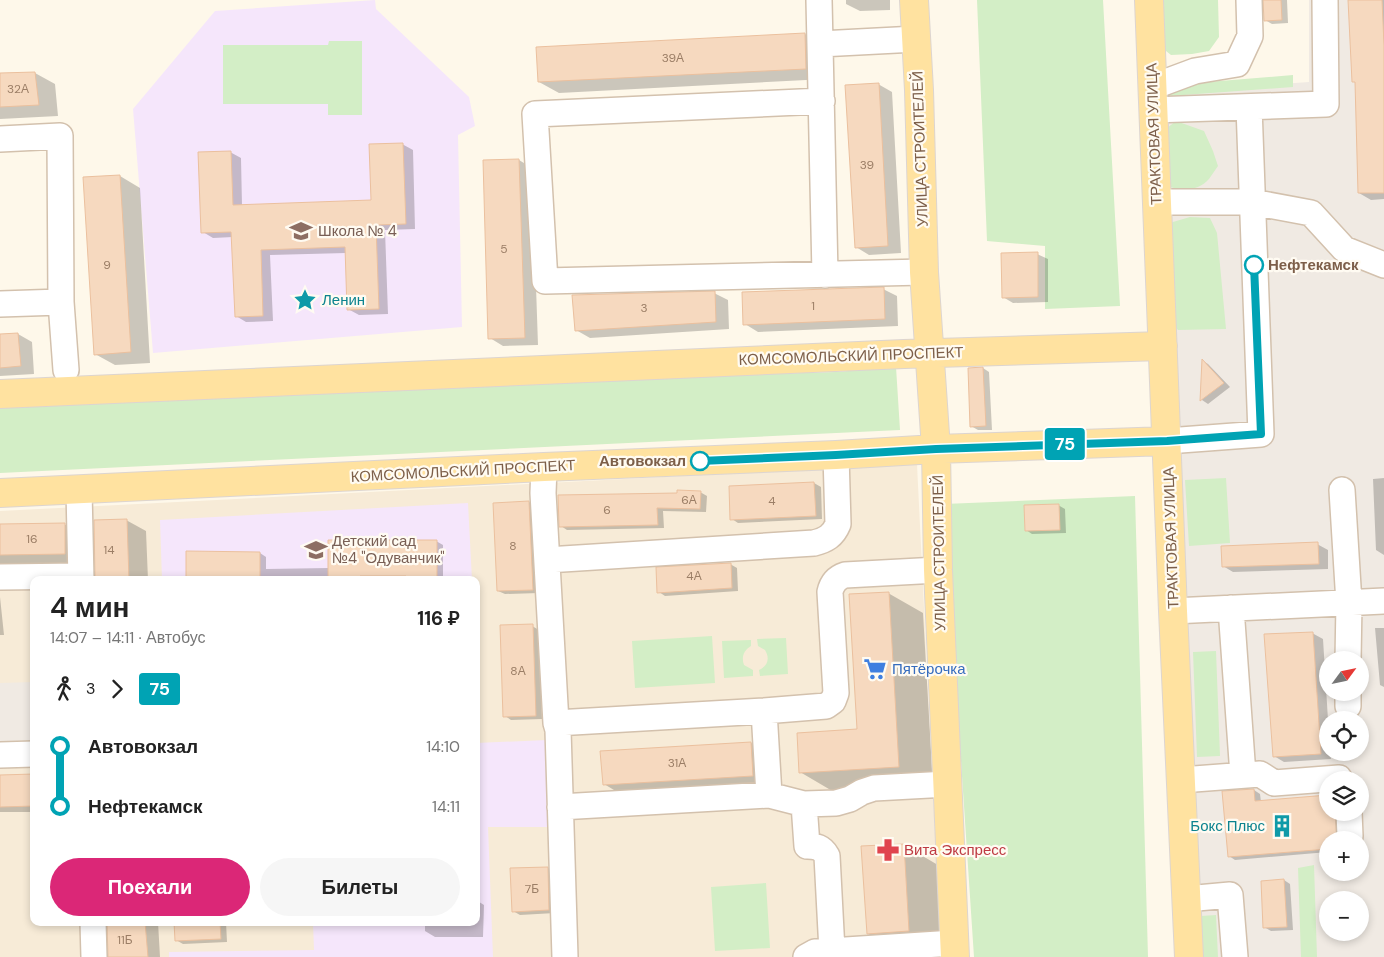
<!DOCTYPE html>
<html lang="ru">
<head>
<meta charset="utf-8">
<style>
  body { margin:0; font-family:"DM Sans",sans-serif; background:#f6f6f6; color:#222; height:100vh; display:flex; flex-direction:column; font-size:19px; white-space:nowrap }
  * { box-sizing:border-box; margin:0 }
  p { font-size:16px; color:#767676 }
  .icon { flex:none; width:28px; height:28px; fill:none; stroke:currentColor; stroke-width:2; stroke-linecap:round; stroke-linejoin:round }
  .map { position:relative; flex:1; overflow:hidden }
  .side { position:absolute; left:30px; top:576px; width:450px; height:350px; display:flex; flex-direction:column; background:#fff; border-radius:10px; box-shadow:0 2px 8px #0003 }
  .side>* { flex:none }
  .badge { padding:0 10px; border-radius:4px; font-size:18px; line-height:32px }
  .needle { width:32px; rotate:57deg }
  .fabs { position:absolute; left:1319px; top:651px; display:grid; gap:10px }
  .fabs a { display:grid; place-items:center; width:50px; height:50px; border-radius:50%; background:#fff; box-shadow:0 2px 8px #0003; font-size:25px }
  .map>.badge { position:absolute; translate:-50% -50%; box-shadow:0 0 0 2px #fff }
  .legs { display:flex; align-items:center; gap:8px; height:55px; padding:0 20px; font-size:16px }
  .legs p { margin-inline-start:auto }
  .head { display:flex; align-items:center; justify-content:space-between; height:85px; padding:0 20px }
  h1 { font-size:28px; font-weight:600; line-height:38px }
  .primary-button { display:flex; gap:10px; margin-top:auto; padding:10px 20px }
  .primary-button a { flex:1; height:58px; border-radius:30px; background:#db2777; color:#fff; font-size:20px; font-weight:600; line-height:58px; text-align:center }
  .primary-button a+a { background:#f6f6f6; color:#222 }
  ul { padding:0 20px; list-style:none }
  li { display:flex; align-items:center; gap:18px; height:60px; font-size:19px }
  li i { display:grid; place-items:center; width:8px; height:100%; margin:0 6px; background:currentColor }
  li i::after { content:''; width:12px; height:12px; margin:-6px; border:4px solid; border-radius:50%; background:#fff }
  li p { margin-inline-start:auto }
  li:first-child i { background:linear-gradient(#0000 50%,currentColor 0) }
  li:last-child i { background:linear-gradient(currentColor 50%,#0000 0) }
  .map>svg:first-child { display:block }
  .residential { fill:#f7ebd7; fill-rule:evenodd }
  .industrial { fill:#f0eae3; fill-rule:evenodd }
  .education { fill:#f5e6fb }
  .green { fill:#d3eec6 }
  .shadow { fill:#0003 }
  .building { fill:#f6d9bf; stroke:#ebc09e }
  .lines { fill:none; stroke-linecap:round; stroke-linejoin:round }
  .minor-casing { stroke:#d3c1ad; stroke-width:28 }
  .major-casing { stroke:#ddd5d0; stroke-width:30 }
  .minor { stroke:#fff; stroke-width:25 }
  .major { stroke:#ffe2a0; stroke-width:28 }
  .line-1-casing { stroke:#fff; stroke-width:11 }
  .line-1 { stroke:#00a3b4; stroke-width:8 }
  .stop-1-dot { fill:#fff; stroke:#00a3b4; stroke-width:2.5 }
  .labels { text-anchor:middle; stroke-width:4.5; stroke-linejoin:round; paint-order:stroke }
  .number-label { font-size:12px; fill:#9b7e66 }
  .street-label { font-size:15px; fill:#7d5f49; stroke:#fffbf2 }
  .education-label { font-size:15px; fill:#785e54; stroke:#fffbf2; text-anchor:start }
  .stop-label { font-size:15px; font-weight:bold; fill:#7d5f49; stroke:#fffbf2; text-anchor:start }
  .culture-label { font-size:15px; fill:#0d838f; stroke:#fffbf2; text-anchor:start }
  .shop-label { font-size:15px; fill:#366cbe; stroke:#fffbf2; text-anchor:start }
  .health-label { font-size:15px; fill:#be3a42; stroke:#fffbf2; text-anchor:start }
</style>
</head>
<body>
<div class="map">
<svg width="1384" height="957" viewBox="0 0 1384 957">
  <rect width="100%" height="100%" fill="#fef8ea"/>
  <!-- residential -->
  <path class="residential" d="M917,464L941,957H0V511ZM34,580H476V922H34Z"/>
  <!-- industrial -->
  <path class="industrial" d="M1309,0H1384V957H1198L1184,533L1162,92L1309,82ZM1328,660H1360V692H1328ZM1328,720H1360V752H1328ZM1328,780H1360V812H1328ZM1328,840H1360V872H1328ZM1328,900H1360V932H1328Z
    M34,682V741L0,742V683Z"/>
  <!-- education -->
  <path class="education" d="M375,0L376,9L469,97L475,126L458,135L462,327L153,353L133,109L215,11Z
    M468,503L472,580H162L160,520Z
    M547,740L554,827H488L493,957H169V952L314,950L313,923L476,922V743Z"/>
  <!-- green -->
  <path class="green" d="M977,0H1103L1120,306L1045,309V246L987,241Z
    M1160,0H1218L1219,37L1209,51L1192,54L1171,55L1161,47Z
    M329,41H362V115H328V104H223V45H328Z
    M1293,75V87L1170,96L1171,85Z
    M1176,121L1204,131L1213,151L1218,166C1215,170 1212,175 1209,179C1197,193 1178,190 1163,185L1162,132Z
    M1190,217L1210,218L1217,233L1226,329L1178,330L1170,322L1166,224Z
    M896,367L900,430L0,473V408L561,380L836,372Z
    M1226,478L1230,543L1189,546L1185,480Z
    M1135,496L1148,957H974L944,504Z
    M712,636L715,683L635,688L632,641Z
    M786,638L788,674L760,676L759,670C768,666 770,658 765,650L758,646L757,639Z
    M751,640V646C744,650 741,657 744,665L753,670V676L724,678L722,641Z
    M1216,651L1220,756L1197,757L1193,652Z
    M1314,865L1317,957H1301L1298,868Z
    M766,883L770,948L715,951L711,887Z
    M1216,915L1218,957H1181L1185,917Z"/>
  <!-- shadow -->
  <path class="shadow" d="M846,0H890V10L860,11L846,4Z
    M1265,0H1287L1288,23L1272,24L1265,20Z
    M1349,0H1384V199L1371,200L1359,193L1357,83Z
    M805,34L825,46L826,79L559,93L539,82L537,48Z
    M35,73L55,84L58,116L0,119V75Z
    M878,84L892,92L901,253L869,255L856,247Z
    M402,144L413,150L415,229L385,230L388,314L359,315L348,309L346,253L270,255L273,321L246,322L236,316L233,237L213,238L203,232L230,152L241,158L242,206L373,201Z
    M519,160L532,168L538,345L503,346L490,338Z
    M120,176L140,188L150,363L115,365L95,354Z
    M1037,254L1048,259V302L1013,303L1003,297Z
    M883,289L897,296L898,326L758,332L745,324Z
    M714,293L728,300L729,329L590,338L576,330Z
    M18,334L32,342L34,374L0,376V335Z
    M1203,361L1208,364L1230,387L1208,404L1202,400Z
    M983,368L989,372L992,430H978L971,426Z
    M1384,478V555L1376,550L1373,479Z
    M814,483L821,487L822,519L738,523L732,519Z
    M700,492L707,496L706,512L663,511L664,528L567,530L561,526L678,495Z
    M529,502L535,506L539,593L505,594L498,591Z
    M1058,505L1065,509L1066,533L1032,534L1026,530Z
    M126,520L146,531L148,580H97Z
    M64,524L84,535V564L0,566V525Z
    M436,541L443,545V580H408V579L188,580L260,553L266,557V569L329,568Z
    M1317,544L1328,550V569L1233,572L1223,566Z
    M730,564L737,568L738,591L665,596L659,592Z
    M888,593L923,613L933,786L834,792L800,772L858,731Z
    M0,597L4,635H0Z
    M532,626L539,630L542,719L511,720L505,716Z
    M1375,628H1384V687L1380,685Z
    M1312,633L1323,639L1328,720V752H1330L1331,759L1284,762L1274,756Z
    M751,743L771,754L773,787L624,796L604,784L602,752Z
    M34,775V812H0V776Z
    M1254,790L1260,794L1261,802L1328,812H1342V840H1328V852L1235,860L1229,856Z
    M904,845L943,868L949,954L908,956L868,934Z
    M548,868L554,872L555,913L520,915L513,911Z
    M1284,880L1290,884L1293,930L1271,931L1264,927Z
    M476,900L484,905L483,937H435L425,931V922H476Z
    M109,922H158L160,957H110Z
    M175,922H226L227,942L183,944L176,940Z"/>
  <!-- building -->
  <path class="building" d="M1263,0H1281L1282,20L1264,21Z
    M1348,0H1382L1384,45V193H1358L1355,82H1352Z
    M805,33L806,69L538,82L536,47Z
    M35,72L39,105L0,107V73Z
    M879,83L888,246L855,248L845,85Z
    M403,143L406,224L376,225L379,309L347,310L345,247L261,250L263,316L235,317L231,232L201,233L198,152L231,151L233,205L371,200L369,144Z
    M519,159L525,338L488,339L483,160Z
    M120,175L131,352L94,355L83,177Z
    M1038,252V297L1002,298L1001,253Z
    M884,287L885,319L743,325L742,292Z
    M715,291L716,322L575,331L572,295Z
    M18,333L21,366L0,368V334Z
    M1202,359L1224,383L1200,401Z
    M983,367L986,426L970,427L968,368Z
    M814,482L816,516L730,520L729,486Z
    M677,490L701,491L700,509L657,508L658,525L559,527L558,495L677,493Z
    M529,501L533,590L497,591L493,503Z
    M1059,504L1060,530L1025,531L1024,505Z
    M127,519L129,580H95L94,520Z
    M65,523V554L0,555V524Z
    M328,540H437V580H406V576H360V580H328Z
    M1318,542L1319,564L1222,567L1221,546Z
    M186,551L260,552V580H186Z
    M731,563L732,588L657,593L656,567Z
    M889,592L899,767L799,773L797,733L857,729L849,594Z
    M533,624L536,716L503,717L500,625Z
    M1313,632L1321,754L1273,757L1264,634Z
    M751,742L753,776L603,785L600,751Z
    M34,774V806L0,807V775Z
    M1254,789L1255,801L1328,795V812H1335L1337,840H1328V849L1228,857L1222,791Z
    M904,844L909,931L867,934L861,846Z
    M548,867L549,910L512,912L510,868Z
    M1284,879L1287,927L1263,928L1261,881Z
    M107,922H145L148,957H108Z
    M174,922H220L221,939L175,941Z"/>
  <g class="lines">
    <defs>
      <path id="minor" d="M819,0L825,275
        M820,44L916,39
        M1152,87L1195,71L1237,64L1250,36L1249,0
        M822,101L535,114L545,281L924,272
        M1153,110L1326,104L1325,0
        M0,139L60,136L61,302L66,370
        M1157,202H1252L1311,213L1344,249L1384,265
        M0,304L61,302
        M1167,441L1261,434L1249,107
        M544,467L543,493L556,723L558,730L565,957
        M79,490L81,580
        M1342,490L1349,603L1348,660
        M547,560L814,543C826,540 833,536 838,524L836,455
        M0,577L81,576
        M1231,608L1243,775
        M1173,611L1384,601
        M1348,706V692
        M764,711L769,795L804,804L836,803L850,799L862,792L874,788L948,784
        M556,723L764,711L826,706L833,701L836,693L830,592C832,583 836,578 845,575L938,570
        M0,755L34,754
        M1181,780L1260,774L1274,783L1339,778L1340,780
        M804,804L807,846C816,846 822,847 827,856L832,951
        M560,807L769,795
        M1349,812L1350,836
        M1186,899L1230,895L1235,957
        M93,922L94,957
        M806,957L815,952L954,943"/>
      <path id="major" d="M914,0L919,90L924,272L936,449L938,570L955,957
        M1149,0L1173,611L1189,957
        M0,394L904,354L1163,346
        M0,493L544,467L836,455L936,449L1167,441"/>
    </defs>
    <!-- minor casing -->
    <use href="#minor" class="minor-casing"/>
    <!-- major casing -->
    <use href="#major" class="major-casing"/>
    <!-- minor -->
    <use href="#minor" class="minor"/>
    <!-- major -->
    <use href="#major" class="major"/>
  </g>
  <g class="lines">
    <defs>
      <path id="line-1" d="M700,461L836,455L936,449L1167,441L1261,434L1254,265"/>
    </defs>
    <!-- line-1 casing -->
    <use href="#line-1" class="line-1-casing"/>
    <!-- line-1 -->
    <use href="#line-1" class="line-1"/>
  </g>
  <!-- icons -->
  <defs>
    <symbol id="school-bare" viewBox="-9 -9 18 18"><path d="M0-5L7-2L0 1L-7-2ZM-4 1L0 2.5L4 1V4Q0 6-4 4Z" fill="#8d6e63" stroke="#fffbf2" stroke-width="2.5" paint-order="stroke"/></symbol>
    <symbol id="sight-bare" viewBox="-9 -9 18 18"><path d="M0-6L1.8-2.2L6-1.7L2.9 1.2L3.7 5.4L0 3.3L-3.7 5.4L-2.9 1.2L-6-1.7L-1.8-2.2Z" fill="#0f9aa8" stroke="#fffbf2" stroke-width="2.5" paint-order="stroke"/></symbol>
    <symbol id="supermarket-bare" viewBox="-9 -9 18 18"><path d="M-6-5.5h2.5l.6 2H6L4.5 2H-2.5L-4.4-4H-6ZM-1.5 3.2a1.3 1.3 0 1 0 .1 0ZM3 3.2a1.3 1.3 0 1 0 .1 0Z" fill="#3f7fe0" stroke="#fffbf2" stroke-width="2.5" paint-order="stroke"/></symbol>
    <symbol id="building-bare" viewBox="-9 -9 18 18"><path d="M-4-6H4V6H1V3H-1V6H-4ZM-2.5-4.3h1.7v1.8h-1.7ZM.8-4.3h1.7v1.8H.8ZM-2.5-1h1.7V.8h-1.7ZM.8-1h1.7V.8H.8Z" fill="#0f9aa8" stroke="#fffbf2" stroke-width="2.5" paint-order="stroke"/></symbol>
    <symbol id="pharmacy-bare" viewBox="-9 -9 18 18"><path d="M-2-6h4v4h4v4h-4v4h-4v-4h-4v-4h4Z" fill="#e0444e" stroke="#fffbf2" stroke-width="2.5" paint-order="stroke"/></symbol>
  </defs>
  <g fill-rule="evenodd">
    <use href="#school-bare" x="285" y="215" width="32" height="32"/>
    <use href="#sight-bare" x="289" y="284" width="32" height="32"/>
    <use href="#school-bare" x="300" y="534" width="32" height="32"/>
    <use href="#supermarket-bare" x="859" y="653" width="32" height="32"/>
    <use href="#building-bare" x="1266" y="810" width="32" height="32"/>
    <use href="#pharmacy-bare" x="872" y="834" width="32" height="32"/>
  </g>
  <!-- markers -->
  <g class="stop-1-dot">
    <circle cx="1254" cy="265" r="9"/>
    <circle cx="700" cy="461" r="9"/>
  </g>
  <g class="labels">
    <!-- number labels -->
    <g class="number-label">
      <text x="673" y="62">39А</text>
      <text x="18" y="93">32А</text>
      <text x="867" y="169">39</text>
      <text x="504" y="253">5</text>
      <text x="107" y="269">9</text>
      <text x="813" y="310">1</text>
      <text x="644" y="312">3</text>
      <text x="689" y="504">6А</text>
      <text x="772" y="505">4</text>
      <text x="607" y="514">6</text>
      <text x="32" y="543">16</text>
      <text x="513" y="550">8</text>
      <text x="109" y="554">14</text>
      <text x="694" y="580">4А</text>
      <text x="518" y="675">8А</text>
      <text x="677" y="767">31А</text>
      <text x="532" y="893">7Б</text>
      <text x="125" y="944">11Б</text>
    </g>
    <!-- street labels -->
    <g class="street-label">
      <text transform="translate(1154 134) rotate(-92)" y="5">ТРАКТОВАЯ УЛИЦА</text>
      <text transform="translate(920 149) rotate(-92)" y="5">УЛИЦА СТРОИТЕЛЕЙ</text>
      <text transform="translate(851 356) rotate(-2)" y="5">КОМСОМОЛЬСКИЙ ПРОСПЕКТ</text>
      <text transform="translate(463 471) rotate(-3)" y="5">КОМСОМОЛЬСКИЙ ПРОСПЕКТ</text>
      <text transform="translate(1171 538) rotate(-92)" y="5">ТРАКТОВАЯ УЛИЦА</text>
      <text transform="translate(939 553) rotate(-91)" y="5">УЛИЦА СТРОИТЕЛЕЙ</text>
    </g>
    <!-- education labels -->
    <g class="education-label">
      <text x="318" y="236">Школа № 4</text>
      <text x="332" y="546">Детский сад<tspan x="332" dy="17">№4 "Одуванчик"</tspan></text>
    </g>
    <!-- stop labels -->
    <g class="stop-label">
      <text x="1268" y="270">Нефтекамск</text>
      <text x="686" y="466" text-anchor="end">Автовокзал</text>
    </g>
    <!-- culture labels -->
    <g class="culture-label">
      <text x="322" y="305">Ленин</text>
      <text x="1265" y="831" text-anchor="end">Бокс Плюс</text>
    </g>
    <!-- shop labels -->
    <g class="shop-label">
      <text x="892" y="674">Пятёрочка</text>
    </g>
    <!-- health labels -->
    <g class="health-label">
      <text x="904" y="855">Вита Экспресс</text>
    </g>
  </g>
</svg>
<div class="fabs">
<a><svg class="needle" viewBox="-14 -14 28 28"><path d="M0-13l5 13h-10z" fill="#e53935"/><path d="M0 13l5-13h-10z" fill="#767676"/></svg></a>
<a><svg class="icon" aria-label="locate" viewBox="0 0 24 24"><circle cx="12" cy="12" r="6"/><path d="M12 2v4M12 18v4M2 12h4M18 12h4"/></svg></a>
<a><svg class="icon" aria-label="layers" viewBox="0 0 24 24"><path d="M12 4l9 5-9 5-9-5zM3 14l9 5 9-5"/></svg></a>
<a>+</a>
<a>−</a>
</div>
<b class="badge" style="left:1065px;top:444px;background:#00a3b4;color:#fff">75</b>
<section class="side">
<div class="head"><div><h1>4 мин</h1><p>14:07 – 14:11 · Автобус</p></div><b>116 ₽</b></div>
<div class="legs"><svg class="icon" aria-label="walk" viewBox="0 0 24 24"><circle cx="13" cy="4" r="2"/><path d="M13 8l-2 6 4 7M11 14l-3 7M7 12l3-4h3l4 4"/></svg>3<svg class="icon" aria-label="forward" viewBox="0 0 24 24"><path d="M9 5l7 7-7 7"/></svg><b class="badge" style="background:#00a3b4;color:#fff">75</b></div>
<ul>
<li><i style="color:#00a3b4"></i><b>Автовокзал</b><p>14:10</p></li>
<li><i style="color:#00a3b4"></i><b>Нефтекамск</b><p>14:11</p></li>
</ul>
<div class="primary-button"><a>Поехали</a><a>Билеты</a></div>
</section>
</div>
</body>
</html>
